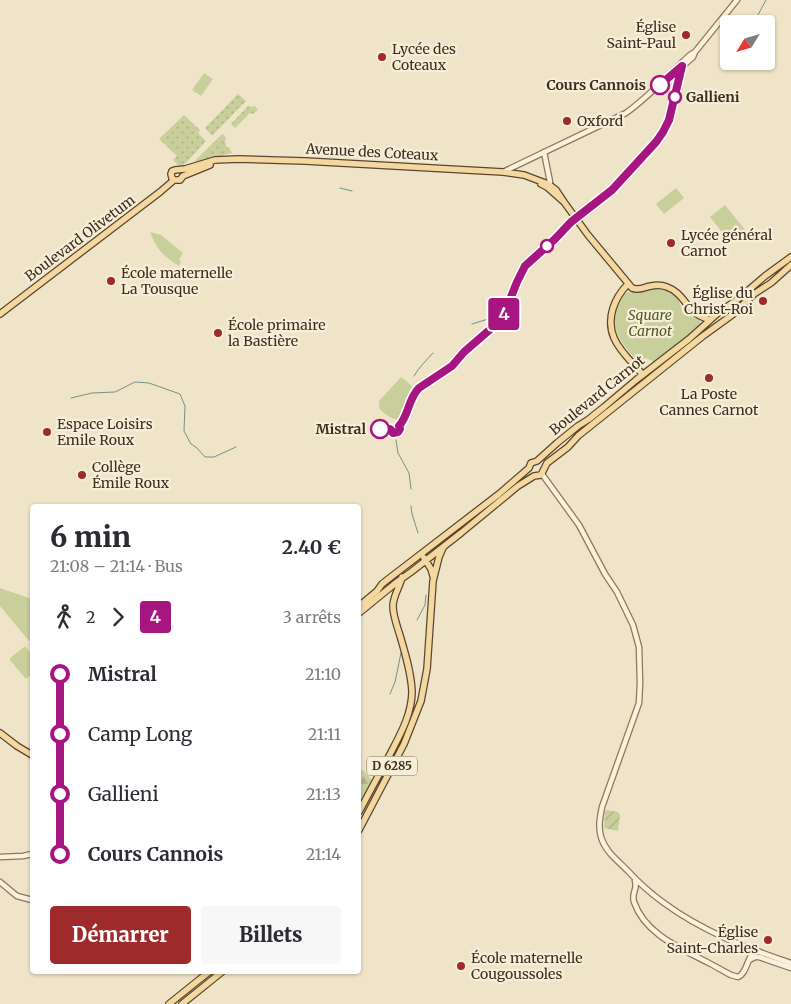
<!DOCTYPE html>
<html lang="fr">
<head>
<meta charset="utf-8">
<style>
  body { margin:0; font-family:Merriweather,serif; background:#f7f7f7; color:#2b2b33; height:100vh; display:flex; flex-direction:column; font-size:19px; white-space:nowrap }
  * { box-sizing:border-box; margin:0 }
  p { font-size:16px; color:#7c7c81 }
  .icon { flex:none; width:28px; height:28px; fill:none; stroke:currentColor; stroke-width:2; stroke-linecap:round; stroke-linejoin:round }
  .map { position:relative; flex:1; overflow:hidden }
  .side { position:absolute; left:30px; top:504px; width:331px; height:470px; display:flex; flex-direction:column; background:#fff; border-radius:5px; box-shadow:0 1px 4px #0004 }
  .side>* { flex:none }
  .badge { padding:0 10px; border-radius:4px; font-size:18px; line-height:32px }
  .needle { width:32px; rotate:233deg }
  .tools { position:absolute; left:720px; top:15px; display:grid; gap:10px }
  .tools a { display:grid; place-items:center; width:55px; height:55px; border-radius:5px; background:#fff; box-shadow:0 1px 4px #0004; font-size:25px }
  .map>.badge { position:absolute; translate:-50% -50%; box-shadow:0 0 0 2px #fff }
  .legs { display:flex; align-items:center; gap:8px; height:55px; padding:0 20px; font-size:16px }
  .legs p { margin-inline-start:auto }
  .summary { display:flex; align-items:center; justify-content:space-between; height:85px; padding:0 20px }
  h1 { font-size:28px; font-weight:800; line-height:38px }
  .cta { display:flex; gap:10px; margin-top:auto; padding:10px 20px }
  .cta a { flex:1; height:58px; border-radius:5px; background:#9e2a2b; color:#fff; font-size:20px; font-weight:800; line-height:58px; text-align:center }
  .cta a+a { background:#f7f7f7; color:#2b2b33 }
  ul { padding:0 20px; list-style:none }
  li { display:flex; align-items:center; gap:18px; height:60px; font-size:19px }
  li i { display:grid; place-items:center; width:8px; height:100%; margin:0 6px; background:currentColor }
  li i::after { content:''; width:12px; height:12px; margin:-6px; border:4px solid; border-radius:50%; background:#fff }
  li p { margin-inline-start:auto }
  li:first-child i { background:linear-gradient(#0000 50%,currentColor 0) }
  li:last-child i { background:linear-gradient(currentColor 50%,#0000 0) }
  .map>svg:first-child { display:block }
  .grass { fill:url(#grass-dots) }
  .forest { fill:url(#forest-firs) }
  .park { fill:#c9cf9b }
  .garden { fill:url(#garden-furrows) }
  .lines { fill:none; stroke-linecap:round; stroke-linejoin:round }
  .stream { stroke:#6f938a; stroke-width:1 }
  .minor-casing { stroke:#8d765c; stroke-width:7 }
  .major-casing { stroke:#5b4430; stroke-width:8 }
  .minor { stroke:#faf1dc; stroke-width:4.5 }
  .major { stroke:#f3d9a0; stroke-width:5.5 }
  .line-1-casing { stroke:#fff; stroke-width:11 }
  .line-1 { stroke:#a61580; stroke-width:8 }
  .poi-dot { fill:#9e2a2b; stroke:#f7eed8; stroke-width:2 }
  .stop-1-dot { fill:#fff; stroke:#a61580; stroke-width:2.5 }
  .labels { text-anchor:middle; stroke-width:4.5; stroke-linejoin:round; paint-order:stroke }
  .shield { fill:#f7eed8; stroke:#756857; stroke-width:1 }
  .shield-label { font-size:12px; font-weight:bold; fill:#3d2e20 }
  .poi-label { font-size:14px; fill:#3d2e20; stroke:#f7eed8; text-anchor:start }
  .stop-label { font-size:14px; font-weight:bold; fill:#3d2e20; stroke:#f7eed8; text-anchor:end }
  .street-label { font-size:14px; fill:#3d2e20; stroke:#f7eed8 }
  .park-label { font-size:14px; font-style:italic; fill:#4d5a26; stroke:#f7eed8 }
</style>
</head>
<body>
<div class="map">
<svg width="791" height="1004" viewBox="0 0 791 1004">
  <defs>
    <pattern id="grass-dots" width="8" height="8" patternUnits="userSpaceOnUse" patternTransform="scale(1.25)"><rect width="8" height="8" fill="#c9cf9b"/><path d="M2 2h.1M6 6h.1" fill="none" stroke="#aeb285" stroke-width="1.8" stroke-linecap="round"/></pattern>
    <pattern id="forest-firs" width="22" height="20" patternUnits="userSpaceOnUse" patternTransform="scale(1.25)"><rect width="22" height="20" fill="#c9cf9b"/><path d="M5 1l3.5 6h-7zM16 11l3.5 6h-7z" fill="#aeb285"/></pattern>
    <pattern id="garden-furrows" width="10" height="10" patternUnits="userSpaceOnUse" patternTransform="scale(1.25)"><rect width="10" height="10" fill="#c9cf9b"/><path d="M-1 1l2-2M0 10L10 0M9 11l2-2" fill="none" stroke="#aeb285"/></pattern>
  </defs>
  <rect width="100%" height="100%" fill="#f0e4c8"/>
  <!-- grass -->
  <path class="grass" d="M238,94L246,101L212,136L205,128Z
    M254,105L258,110L253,114L250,113L235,128L231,124L248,106L253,107Z
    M184,115L200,130L198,133L206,141L185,164L179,166L173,160L177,156L159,139Z
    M223,134L226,138L225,142L227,148L229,147L232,153L194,162L221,135Z"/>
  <!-- forest -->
  <path class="forest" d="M359,769L364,771L372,780L359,804Z"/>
  <!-- park -->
  <path class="park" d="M204,73L213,79L201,96L192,90Z
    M676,188L684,198L664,214L656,204Z
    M725,205L746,231L731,243L710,217Z
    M150,232L161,235L183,253L179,260L181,262L179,266C162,255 158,251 150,232Z
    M657,288C674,291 680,298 683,314L700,319V325L654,362L646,358L639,363C633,356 626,349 621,341C611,325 614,305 627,292C639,293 646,290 657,288Z
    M401,377L412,386L402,415L399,420C390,418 385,415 379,408V401Z
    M0,588L32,599V637L31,640L29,641L0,606Z
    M24,647H26L32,655V674L27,678H25L10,660V658Z"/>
  <!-- garden -->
  <path class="garden" d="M607,810L618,812L620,815L618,831L604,828L605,811Z"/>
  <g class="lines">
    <!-- stream -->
    <path class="stream" d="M753,24L766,0
      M340,188L352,191
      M472,324L498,316L502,311L505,301
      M414,376C419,367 426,361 433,353
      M71,398L92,393L115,392L135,382L149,383L180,394L185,406L184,431L191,444L197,448L205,457H214L236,447
      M396,440L398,453L409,473L411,489
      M411,506L412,514L418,533
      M417,620L425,605L426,595
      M390,694L395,682L401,653"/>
    <defs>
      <path id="minor" d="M675,73L693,57L695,52L737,0
        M673,74L677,76L680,79
        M544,152L550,182L545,185
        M503,172L626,113C650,96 669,74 690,55L695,52
        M542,474L579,525L605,574L617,592L633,625L639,647L640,683L639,703L602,807C600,817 598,827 601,837C605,851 617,860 627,870C638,882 650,893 664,903C702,931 746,948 791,963
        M0,857L23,856L32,854
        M635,881C638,890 631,892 634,902C645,934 680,948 707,962C715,966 723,971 731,975L738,977C746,974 747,960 753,953V950
        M0,882L17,896L32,900
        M749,960L755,957H759L791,968"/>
      <path id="major" d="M174,180L172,178L171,174L172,171L175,170L185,169L215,160L239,159L305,161L503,172L524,175L548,184L556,190L564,202
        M174,180H180L183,176L210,165
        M541,184L547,187L564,202L588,235L632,288C639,291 644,287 651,286C656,285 662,285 667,287C679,291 684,302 693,311C698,316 704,318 710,320
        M628,284C614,298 606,319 614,338C620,352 633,363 643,375
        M0,314L160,192L174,180
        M424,558L431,569L433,576
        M359,606L377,591L382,584L387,580L499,494L529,468L531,463L537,461L557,443L578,426L589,419L604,407L636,380L689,339L718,313L738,299L765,276L791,257
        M359,613L397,582L411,572L461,533L518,486L534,476L541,475L547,463L568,447L578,436L703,336L732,315L754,294L771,283L791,265
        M0,733L17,746L32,755
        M359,812C368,795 377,778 386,762C397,740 412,717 412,691C411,673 406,656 401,639C398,628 393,617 393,606C393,596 400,587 402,577
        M359,830L404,744L421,701L427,669L433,581L439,557L443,548
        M169,1004L210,971
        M182,1004L223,971"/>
    </defs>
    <!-- minor casing -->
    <use href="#minor" class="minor-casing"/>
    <!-- major casing -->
    <use href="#major" class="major-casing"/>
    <!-- minor -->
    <use href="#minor" class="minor"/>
    <!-- major -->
    <use href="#major" class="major"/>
  </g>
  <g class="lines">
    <defs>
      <path id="line-1" d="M380,429H390L393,433L398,432L400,429L399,426C409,415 408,399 419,388L452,366L464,352L494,326L503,317L517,282L525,266L555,239L571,222L612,190L656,142L663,132L669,120L682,66L660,85"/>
    </defs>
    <!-- line-1 casing -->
    <use href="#line-1" class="line-1-casing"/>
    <!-- line-1 -->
    <use href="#line-1" class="line-1"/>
  </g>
  <!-- markers -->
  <g class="poi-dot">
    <circle cx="686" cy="35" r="5"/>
    <circle cx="382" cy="57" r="5"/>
    <circle cx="567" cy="121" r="5"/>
    <circle cx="671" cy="243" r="5"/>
    <circle cx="111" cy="281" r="5"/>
    <circle cx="763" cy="301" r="5"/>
    <circle cx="218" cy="333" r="5"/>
    <circle cx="709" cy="378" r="5"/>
    <circle cx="47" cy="432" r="5"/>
    <circle cx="82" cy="475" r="5"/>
    <circle cx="768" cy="940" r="5"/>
    <circle cx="461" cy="966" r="5"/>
  </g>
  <g class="stop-1-dot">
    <circle cx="660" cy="85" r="9"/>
    <circle cx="675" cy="97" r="6"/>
    <circle cx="547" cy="246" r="6"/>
    <circle cx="380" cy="429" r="9"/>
  </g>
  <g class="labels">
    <!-- shield labels -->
    <rect class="shield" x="367" y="756.5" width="50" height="19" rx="4"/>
    <g class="shield-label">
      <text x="392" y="770">D 6285</text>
    </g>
    <!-- poi labels -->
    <g class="poi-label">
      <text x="676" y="32" text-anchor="end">Église<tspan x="676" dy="16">Saint-Paul</tspan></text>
      <text x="392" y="54">Lycée des<tspan x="392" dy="16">Coteaux</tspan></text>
      <text x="577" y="126">Oxford</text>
      <text x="681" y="240">Lycée général<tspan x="681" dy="16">Carnot</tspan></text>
      <text x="121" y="278">École maternelle<tspan x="121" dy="16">La Tousque</tspan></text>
      <text x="753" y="298" text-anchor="end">Église du<tspan x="753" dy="16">Christ-Roi</tspan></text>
      <text x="228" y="330">École primaire<tspan x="228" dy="16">la Bastière</tspan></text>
      <text x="709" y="399" text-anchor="middle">La Poste<tspan x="709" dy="16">Cannes Carnot</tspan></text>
      <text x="57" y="429">Espace Loisirs<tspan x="57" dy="16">Emile Roux</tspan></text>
      <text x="92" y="472">Collège<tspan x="92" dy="16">Émile Roux</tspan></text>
      <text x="758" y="937" text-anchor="end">Église<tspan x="758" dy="16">Saint-Charles</tspan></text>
      <text x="471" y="963">École maternelle<tspan x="471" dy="16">Cougoussoles</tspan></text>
    </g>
    <!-- stop labels -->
    <g class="stop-label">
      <text x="646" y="90">Cours Cannois</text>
      <text x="686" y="102" text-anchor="start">Gallieni</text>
      <text x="366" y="434">Mistral</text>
    </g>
    <!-- street labels -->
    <g class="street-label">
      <text transform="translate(372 152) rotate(3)" y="5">Avenue des Coteaux</text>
      <text transform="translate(80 238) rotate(-37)" y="5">Boulevard Olivetum</text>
      <text transform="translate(597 395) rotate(-39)" y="5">Boulevard Carnot</text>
    </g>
    <!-- park labels -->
    <g class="park-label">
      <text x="650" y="320">Square<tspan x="650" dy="16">Carnot</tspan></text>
    </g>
  </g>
</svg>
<div class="tools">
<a><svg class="needle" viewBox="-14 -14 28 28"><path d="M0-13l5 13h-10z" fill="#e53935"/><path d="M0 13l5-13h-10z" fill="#7c7c81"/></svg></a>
</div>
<b class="badge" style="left:504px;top:314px;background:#a61580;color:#fff">4</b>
<section class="side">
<div class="summary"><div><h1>6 min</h1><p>21:08 – 21:14 · Bus</p></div><b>2.40 €</b></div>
<div class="legs"><svg class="icon" aria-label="walk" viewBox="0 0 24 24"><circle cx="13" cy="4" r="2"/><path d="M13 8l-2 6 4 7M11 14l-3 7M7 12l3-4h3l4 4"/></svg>2<svg class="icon" aria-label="forward" viewBox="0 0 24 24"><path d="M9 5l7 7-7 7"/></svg><b class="badge" style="background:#a61580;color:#fff">4</b><p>3 arrêts</p></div>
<ul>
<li><i style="color:#a61580"></i><b>Mistral</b><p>21:10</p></li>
<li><i style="color:#a61580"></i><span>Camp Long</span><p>21:11</p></li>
<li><i style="color:#a61580"></i><span>Gallieni</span><p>21:13</p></li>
<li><i style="color:#a61580"></i><b>Cours Cannois</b><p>21:14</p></li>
</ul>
<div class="cta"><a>Démarrer</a><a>Billets</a></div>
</section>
</div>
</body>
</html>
